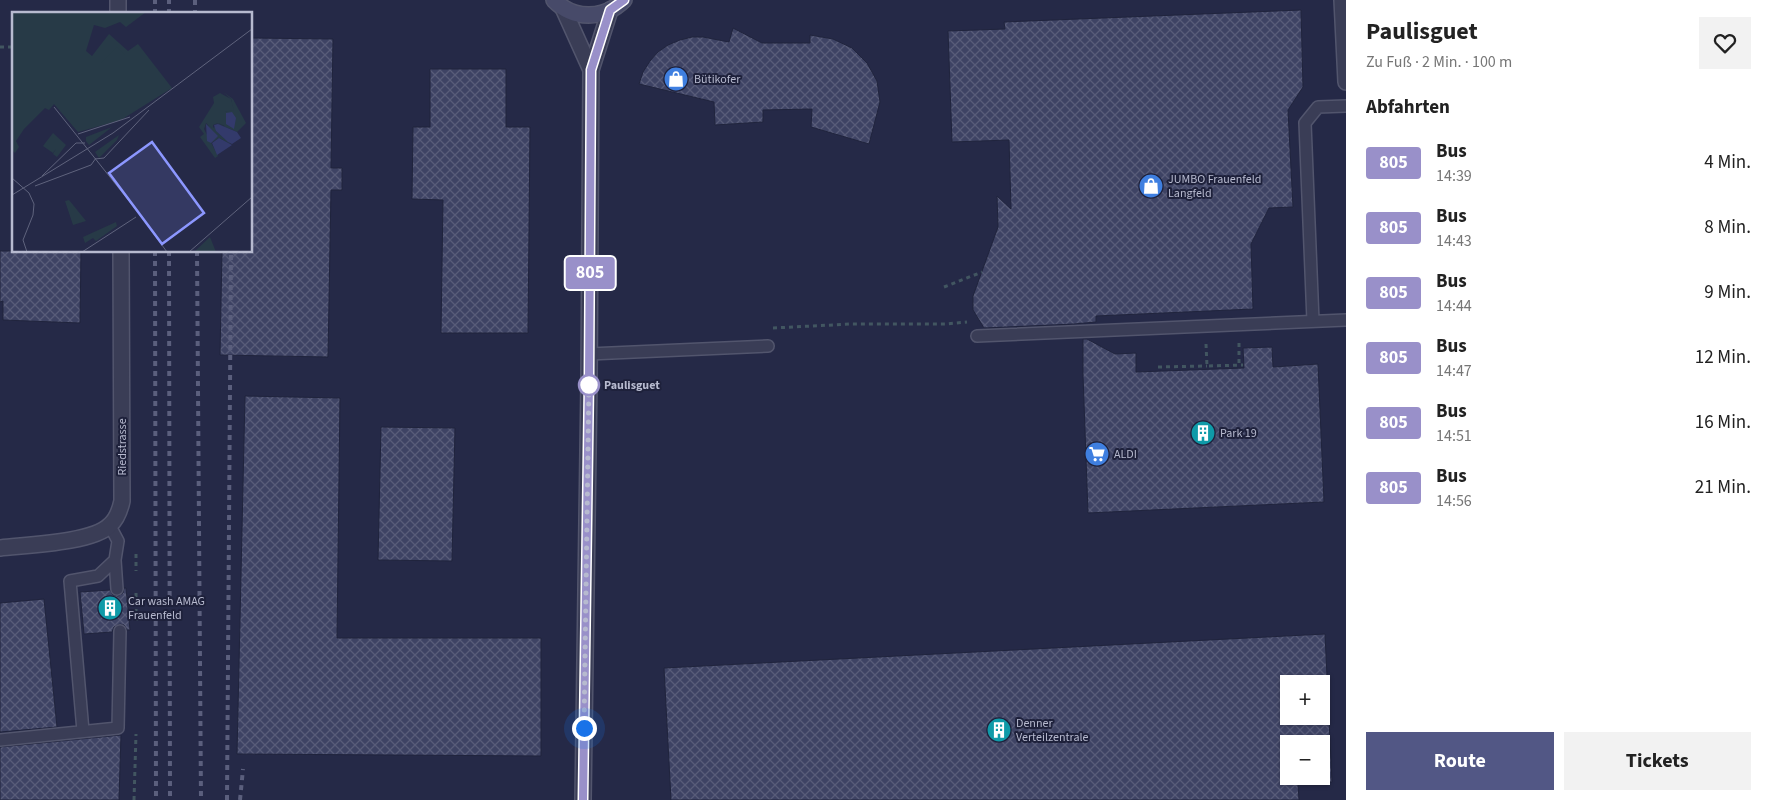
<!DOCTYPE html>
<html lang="de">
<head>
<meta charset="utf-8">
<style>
  body { margin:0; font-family:"Source Sans 3",sans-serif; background:#f2f2f2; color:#222; height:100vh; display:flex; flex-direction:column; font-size:19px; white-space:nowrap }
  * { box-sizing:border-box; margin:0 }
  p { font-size:16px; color:#767676 }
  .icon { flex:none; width:28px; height:28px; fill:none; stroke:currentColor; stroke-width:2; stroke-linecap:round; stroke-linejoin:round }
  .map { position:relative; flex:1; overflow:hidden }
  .details { display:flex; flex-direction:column; background:#fff; width:425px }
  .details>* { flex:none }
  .badge { padding:0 10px; border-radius:4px; font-size:18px; line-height:32px }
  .buttons { position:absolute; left:1280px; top:675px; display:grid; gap:10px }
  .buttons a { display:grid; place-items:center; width:50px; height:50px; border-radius:0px; background:#fff; box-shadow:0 1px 4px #0004; font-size:25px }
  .you { position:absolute; width:25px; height:25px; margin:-12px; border:4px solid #fff; border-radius:50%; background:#1a73e8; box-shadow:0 0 0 8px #1a73e833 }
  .map>.badge { position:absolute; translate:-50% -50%; box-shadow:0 0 0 2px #fff }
  h2 { padding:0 20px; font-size:19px; line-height:45px }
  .round { display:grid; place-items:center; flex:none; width:52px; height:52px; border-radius:0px; background:#f2f2f2 }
  .headline { display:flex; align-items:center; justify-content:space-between; height:85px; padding:0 20px }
  h1 { font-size:24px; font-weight:700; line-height:38px }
  .cta { display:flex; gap:10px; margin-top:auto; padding:10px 20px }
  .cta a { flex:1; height:58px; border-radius:0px; background:#525785; color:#fff; font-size:20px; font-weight:700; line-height:58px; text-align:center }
  .cta a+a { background:#f2f2f2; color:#222 }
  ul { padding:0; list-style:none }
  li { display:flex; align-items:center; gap:15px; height:65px; padding:0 20px }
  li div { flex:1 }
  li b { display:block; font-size:19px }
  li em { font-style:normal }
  li .badge { min-width:55px; font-weight:700; text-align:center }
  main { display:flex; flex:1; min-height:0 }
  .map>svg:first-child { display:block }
  .building { fill:url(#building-cross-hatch); stroke:#20243d; fill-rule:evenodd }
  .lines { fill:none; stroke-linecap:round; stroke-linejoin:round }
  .service-casing { stroke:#52556d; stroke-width:14 }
  .minor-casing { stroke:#52556d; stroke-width:18 }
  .secondary-casing { stroke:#52556d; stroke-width:18 }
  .path { stroke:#425661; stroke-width:3; stroke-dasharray:4 4; stroke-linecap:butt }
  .service { stroke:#3a3d56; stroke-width:11 }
  .minor { stroke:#3a3d56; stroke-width:15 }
  .secondary { stroke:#474a69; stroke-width:15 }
  .rail { stroke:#5b5f7d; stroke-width:4; stroke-dasharray:5 5; stroke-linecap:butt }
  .line-casing { stroke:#fff; stroke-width:11 }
  .line { stroke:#9990c9; stroke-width:8 }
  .walk { stroke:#b7bacf; stroke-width:5; stroke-dasharray:0 9 }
  .stop-dot { fill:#fff; stroke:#9990c9; stroke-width:2.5 }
  .labels { text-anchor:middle; stroke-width:4; stroke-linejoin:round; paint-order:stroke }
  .poi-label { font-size:12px; fill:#b7bacf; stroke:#1e213b; text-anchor:start }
  .stop-label { font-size:12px; font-weight:bold; fill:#b7bacf; stroke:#1e213b; text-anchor:start }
  .street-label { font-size:12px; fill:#b7bacf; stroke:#1e213b }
  .inset-road { fill:none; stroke:#5f637d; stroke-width:1 }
  .view { fill:#8c97ff; fill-opacity:0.15; stroke:#8c97ff; stroke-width:2.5 }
  .inset-edge { fill:none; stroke:#b7bacf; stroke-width:2.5 }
</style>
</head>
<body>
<main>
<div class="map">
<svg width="1346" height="800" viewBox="0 0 1346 800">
  <defs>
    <pattern id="building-cross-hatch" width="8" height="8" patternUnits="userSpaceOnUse" patternTransform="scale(1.25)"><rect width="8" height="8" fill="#3e4364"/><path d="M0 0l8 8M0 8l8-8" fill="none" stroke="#585c79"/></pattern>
  </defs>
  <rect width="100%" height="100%" fill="#252947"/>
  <!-- building -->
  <path class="building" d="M1301,10L1303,87L1288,110L1293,207L1269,208L1251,244L1253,309L1096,316V322L1074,324L984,328L973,310V296L998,227L997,196L1011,209L1009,140L952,142L948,31L1005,29L1004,22Z
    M733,28L762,43H810V35L833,39L852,48L867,63L877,81L880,102L869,144L811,127L812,109L763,110V122L715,125L714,102L639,84L643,72L650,61L658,52L668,45L680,40L692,37H703L729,42Z
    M251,38L333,39L331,168H342V190H331L328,357L220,355L222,251H251Z
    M430,69H506V127H530L528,333H441L443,200L412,199L413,127H430Z
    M0,251H81L80,323L3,320V301L0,302Z
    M1083,339H1087L1115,354L1136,353V372L1244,368L1243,348L1272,347L1273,367L1318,364L1324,502L1088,513L1083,375Z
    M245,396L340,398L337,638H541V756L237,754Z
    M381,427L455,428L452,561L378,560Z
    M124,588H126L130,630H127L124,625L120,624L114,627L112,632L84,634L80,592L110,590L113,595L118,596L123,593Z
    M44,599L57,727L0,732V603Z
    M1325,634L1332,782L1298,784L1299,800H671L664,668ZM1289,684H1321V716H1289ZM1289,744H1321V776H1289Z
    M121,735L119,800H0V747Z"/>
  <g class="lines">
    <defs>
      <path id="service" d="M1313,321L1305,123L1318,107L1346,106
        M977,336L1346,320
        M589,354L768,346
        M115,560L117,589
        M83,731L70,581L98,576L115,560L118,541L110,526
        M0,740L118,728L120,631"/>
      <path id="minor" d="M1342,0L1346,82
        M563,8L591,70
        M118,14V0
        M0,548C25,545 93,543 110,525C117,519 120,510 122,501L121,251
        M583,800L589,381L591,70L610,10"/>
      <path id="secondary" d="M554,0C573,20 604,20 624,0"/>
    </defs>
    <!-- service casing -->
    <use href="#service" class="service-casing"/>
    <!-- minor casing -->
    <use href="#minor" class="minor-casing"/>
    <!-- secondary casing -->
    <use href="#secondary" class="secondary-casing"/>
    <!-- path -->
    <path class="path" d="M0,47H14
      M944,287L982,272
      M773,328L851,324H945L967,322
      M1239,343V365
      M1206,344L1207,366L1243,365
      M1158,367L1207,366
      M136,554V571
      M136,621V592
      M134,800L136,734"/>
    <!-- service -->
    <use href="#service" class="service"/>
    <!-- minor -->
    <use href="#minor" class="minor"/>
    <!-- secondary -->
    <use href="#secondary" class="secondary"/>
    <!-- rail -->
    <path class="rail" d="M195,0V14
      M155,14V0
      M169,14V0
      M155,251L156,800
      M169,251L170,800
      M197,251L201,800
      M227,800L231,251
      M240,800L243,769"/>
  </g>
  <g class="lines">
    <defs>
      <path id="line" d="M583,800L589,381L591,70L610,10L624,0"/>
    </defs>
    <!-- line casing -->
    <use href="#line" class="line-casing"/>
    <!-- line -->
    <use href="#line" class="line"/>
    <!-- walk -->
    <path class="walk" d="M584,728L589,381V385"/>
  </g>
  <!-- icons -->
  <defs>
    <symbol id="shop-disc" viewBox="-11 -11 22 22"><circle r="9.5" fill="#3f7fe0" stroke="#1e213b"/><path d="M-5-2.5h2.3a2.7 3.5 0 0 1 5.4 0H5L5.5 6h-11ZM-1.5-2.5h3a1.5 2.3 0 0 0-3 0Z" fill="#fff"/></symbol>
    <symbol id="building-disc" viewBox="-11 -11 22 22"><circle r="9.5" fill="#0f9aa8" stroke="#1e213b"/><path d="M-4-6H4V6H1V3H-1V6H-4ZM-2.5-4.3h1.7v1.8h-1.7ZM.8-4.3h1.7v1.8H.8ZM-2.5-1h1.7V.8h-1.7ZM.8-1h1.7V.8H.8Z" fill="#fff"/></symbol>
    <symbol id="supermarket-disc" viewBox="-11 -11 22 22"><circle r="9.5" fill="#3f7fe0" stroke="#1e213b"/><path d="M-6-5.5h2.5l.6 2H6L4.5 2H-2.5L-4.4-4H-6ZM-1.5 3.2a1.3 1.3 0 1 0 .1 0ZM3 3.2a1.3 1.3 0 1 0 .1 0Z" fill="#fff"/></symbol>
  </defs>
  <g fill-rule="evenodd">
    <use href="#shop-disc" x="662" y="65" width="28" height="28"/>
    <use href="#shop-disc" x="1137" y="172" width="28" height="28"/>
    <use href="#building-disc" x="1189" y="419" width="28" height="28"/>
    <use href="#supermarket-disc" x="1083" y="440" width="28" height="28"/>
    <use href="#building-disc" x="96" y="594" width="28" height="28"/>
    <use href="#building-disc" x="985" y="716" width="28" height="28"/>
  </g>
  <!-- markers -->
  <circle class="stop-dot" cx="589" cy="385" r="10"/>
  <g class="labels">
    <!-- poi labels -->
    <g class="poi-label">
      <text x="694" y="83">Bütikofer</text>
      <text x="1168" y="183">JUMBO Frauenfeld<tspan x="1168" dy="14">Langfeld</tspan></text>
      <text x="1220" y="437">Park 19</text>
      <text x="1114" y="458">ALDI</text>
      <text x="128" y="605">Car wash AMAG<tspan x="128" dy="14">Frauenfeld</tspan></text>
      <text x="1016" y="727">Denner<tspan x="1016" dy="14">Verteilzentrale</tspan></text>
    </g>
    <!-- stop labels -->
    <g class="stop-label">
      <text x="604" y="389">Paulisguet</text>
    </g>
    <!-- street labels -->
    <g class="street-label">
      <text transform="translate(122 447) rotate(-90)" y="4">Riedstrasse</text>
    </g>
  </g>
  <!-- overview -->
  <g transform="translate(12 12)">
    <rect width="240" height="240" fill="#252947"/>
    <path d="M0,0H134L114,15L108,10L93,16L82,13L74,39L80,44L97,22L116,39L126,32L160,76L109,108L66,120L42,92L37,98L33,96L12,117L4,129L7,135L3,141L0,138ZM211,80L221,87L234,111L225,120L206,112L204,119L220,133L207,126L199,131L194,112L201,116L206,111L212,114L213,100L221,97L219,87ZM41,121L54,133L45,145L41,142L44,137L41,141L31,134ZM57,188L74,209L61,213L53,189ZM104,210L105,214L84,229L81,226L73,231L71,225ZM198,225L204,240H182Z" fill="#273a47"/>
    <path d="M105,35L113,43L97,58L89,51ZM208,81L219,87L222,98L213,100V114L206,111L201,113V117L194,111L192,117L206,144L203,146L188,125L192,122L187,115L202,91L201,85ZM100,115L77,133L74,129V125ZM107,123L105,128L87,146L83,140Z" fill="#273a47"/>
    <path d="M220,100L224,106L222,117L214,112V101ZM194,112L206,124L199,131L195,129ZM206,112L225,120L229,126L220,132L216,130L204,119L202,113ZM207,126L220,133L205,143L200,131Z" fill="#333a6b"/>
    <path class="inset-road" d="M42,95L125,199M66,122L118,105M83,147L92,146L137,98M30,164L64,131H73M0,166L17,181L22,192L21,203L11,228L15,240M23,174L79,153L84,146M0,183L101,121L240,17M128,203L155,240M70,240L124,205M177,240L240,185"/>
    <path class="view" d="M140,130L192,201L150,232L97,161Z"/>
    <rect width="240" height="240" class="inset-edge"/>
  </g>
</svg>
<div class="buttons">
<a>+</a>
<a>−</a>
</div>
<div class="you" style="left:584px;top:728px"></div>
<b class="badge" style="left:590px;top:273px;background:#9990c9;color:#fff">805</b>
</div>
<section class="details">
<div class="headline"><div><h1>Paulisguet</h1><p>Zu Fuß · 2 Min. · 100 m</p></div><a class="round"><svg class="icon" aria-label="heart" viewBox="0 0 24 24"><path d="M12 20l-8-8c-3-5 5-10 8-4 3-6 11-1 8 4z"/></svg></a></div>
<h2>Abfahrten</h2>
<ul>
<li><span class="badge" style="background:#9990c9;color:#fff">805</span><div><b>Bus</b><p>14:39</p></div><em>4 Min.</em></li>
<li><span class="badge" style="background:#9990c9;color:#fff">805</span><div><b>Bus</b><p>14:43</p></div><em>8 Min.</em></li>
<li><span class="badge" style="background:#9990c9;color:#fff">805</span><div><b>Bus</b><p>14:44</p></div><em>9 Min.</em></li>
<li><span class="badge" style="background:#9990c9;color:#fff">805</span><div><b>Bus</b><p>14:47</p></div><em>12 Min.</em></li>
<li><span class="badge" style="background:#9990c9;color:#fff">805</span><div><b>Bus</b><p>14:51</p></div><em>16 Min.</em></li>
<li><span class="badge" style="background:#9990c9;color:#fff">805</span><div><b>Bus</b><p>14:56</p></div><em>21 Min.</em></li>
</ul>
<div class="cta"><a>Route</a><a>Tickets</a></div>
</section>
</main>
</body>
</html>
